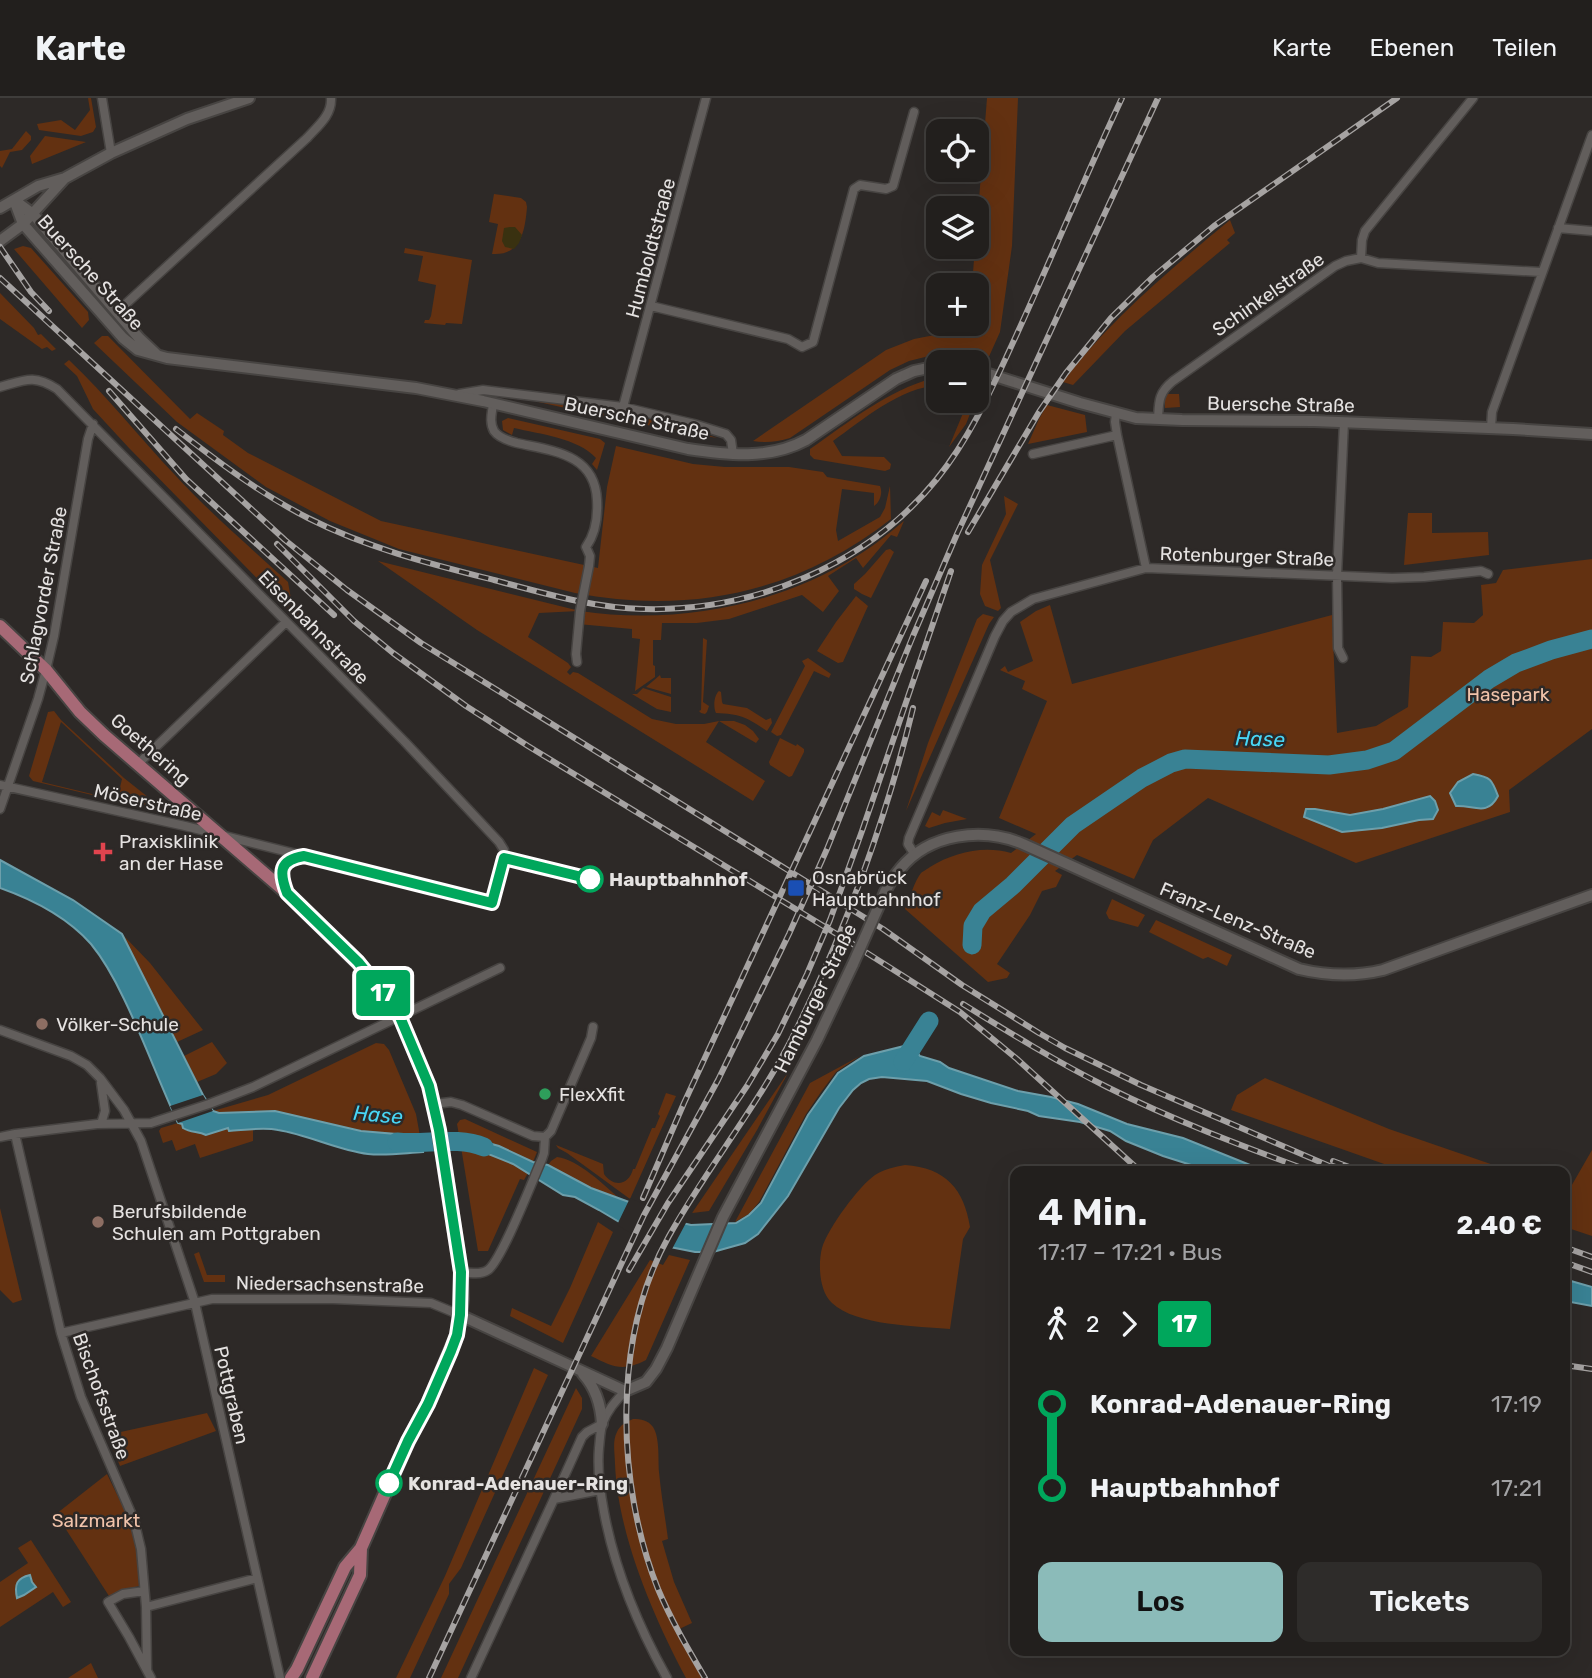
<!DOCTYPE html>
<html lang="de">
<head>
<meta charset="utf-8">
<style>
  body { margin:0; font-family:Rubik,sans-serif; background:#2e2c2a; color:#f1f3f6; height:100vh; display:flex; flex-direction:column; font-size:26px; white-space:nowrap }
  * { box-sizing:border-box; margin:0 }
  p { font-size:23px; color:#a2a2a4 }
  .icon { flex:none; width:38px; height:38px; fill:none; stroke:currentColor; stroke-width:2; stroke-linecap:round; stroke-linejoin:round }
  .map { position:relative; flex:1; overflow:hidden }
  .panel { position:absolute; left:1010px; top:1068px; width:560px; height:490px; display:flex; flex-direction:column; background:#221f1d; border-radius:14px; box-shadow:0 7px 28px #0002,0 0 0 2px #3f3d3b }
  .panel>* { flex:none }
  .badge { padding:0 14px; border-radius:5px; font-size:24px; line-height:46px }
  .controls { position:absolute; left:926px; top:21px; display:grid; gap:14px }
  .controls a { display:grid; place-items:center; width:63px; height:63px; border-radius:14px; background:#221f1d; box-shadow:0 7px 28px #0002,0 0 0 2px #3f3d3b; font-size:35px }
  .map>.badge { position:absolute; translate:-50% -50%; box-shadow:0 0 0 4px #fff }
  .legs { display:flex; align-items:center; gap:10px; height:77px; padding:0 28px; font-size:23px }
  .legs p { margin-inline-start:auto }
  .summary { display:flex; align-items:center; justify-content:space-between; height:119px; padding:0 28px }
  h1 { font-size:38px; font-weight:600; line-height:52px }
  .cta { display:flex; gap:14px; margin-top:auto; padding:14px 28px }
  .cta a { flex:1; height:80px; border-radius:14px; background:#8bbbb9; color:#111; font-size:28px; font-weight:600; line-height:80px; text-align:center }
  .cta a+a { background:#2e2c2a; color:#f1f3f6 }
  ul { padding:0 28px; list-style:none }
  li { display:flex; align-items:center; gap:24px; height:84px; font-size:26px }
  li i { display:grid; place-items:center; width:10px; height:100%; margin:0 9px; background:currentColor }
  li i::after { content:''; width:18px; height:18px; margin:-9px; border:5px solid; border-radius:50%; background:#221f1d }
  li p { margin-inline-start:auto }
  li:first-child i { background:linear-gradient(#0000 50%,currentColor 0) }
  li:last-child i { background:linear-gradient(currentColor 50%,#0000 0) }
  header { display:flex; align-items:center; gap:42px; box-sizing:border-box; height:98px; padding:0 35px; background:#221f1d; border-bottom:2px solid #3f3d3b }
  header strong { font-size:33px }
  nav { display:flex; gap:38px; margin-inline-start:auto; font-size:24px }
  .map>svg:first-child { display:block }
  .green { fill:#633111; fill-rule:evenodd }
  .sand { fill:#393110 }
  .water { fill:#398294; stroke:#6d9fab; stroke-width:2 }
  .pier { fill:#2d2927 }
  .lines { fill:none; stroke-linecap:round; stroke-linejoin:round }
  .river { stroke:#398294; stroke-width:19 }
  .street-casing { stroke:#474442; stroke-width:11 }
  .secondary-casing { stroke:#474442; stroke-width:14 }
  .primary-casing { stroke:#474442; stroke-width:16 }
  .street { stroke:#625e5c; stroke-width:8 }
  .secondary { stroke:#625e5c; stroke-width:10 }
  .primary { stroke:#a76976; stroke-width:12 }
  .rail-casing { stroke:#a6a3a2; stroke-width:6 }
  .rail { stroke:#2d2927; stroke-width:3.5; stroke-dasharray:10; stroke-linecap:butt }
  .street-bridge-casing { stroke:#474442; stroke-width:11; stroke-linecap:butt }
  .secondary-bridge-casing { stroke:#474442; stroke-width:14; stroke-linecap:butt }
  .street-bridge { stroke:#625e5c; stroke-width:8 }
  .secondary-bridge { stroke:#625e5c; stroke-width:10 }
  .line-1-casing { stroke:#fff; stroke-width:16 }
  .line-1 { stroke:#00a75c; stroke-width:10 }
  .health-dot { fill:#e0444e; stroke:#2d2927; stroke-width:2.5 }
  .stop-1-dot { fill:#fff; stroke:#00a75c; stroke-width:3.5 }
  .transit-dot { fill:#1a4fb4; stroke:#2d2927; stroke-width:2.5 }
  .education-dot { fill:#8d6e63; stroke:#2d2927; stroke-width:2.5 }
  .leisure-dot { fill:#2e9e5b; stroke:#2d2927; stroke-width:2.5 }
  .labels { text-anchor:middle; stroke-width:5; stroke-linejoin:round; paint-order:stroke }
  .street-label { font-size:19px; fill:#e5e2e1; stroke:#2d2927 }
  .park-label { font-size:19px; fill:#f1c3aa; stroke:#2d2927 }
  .poi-label { font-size:19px; fill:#e5e2e1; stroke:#2d2927; text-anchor:start }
  .stop-label { font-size:19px; font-weight:bold; fill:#e5e2e1; stroke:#2d2927; text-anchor:start }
  .water-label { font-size:21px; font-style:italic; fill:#48d6f6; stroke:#2d2927 }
</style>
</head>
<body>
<header>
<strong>Karte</strong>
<nav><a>Karte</a><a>Ebenen</a><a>Teilen</a></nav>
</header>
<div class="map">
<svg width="1592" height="1580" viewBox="0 0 1592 1580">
  <rect width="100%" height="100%" fill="#2d2927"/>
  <!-- green -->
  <path class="green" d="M88,0H91L96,29L93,34L81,38L39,32L37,26L61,22L75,32L90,12Z
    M987,0H1018L1012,148L1000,234L987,263L949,256L929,258L909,263L890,272L790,340C777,344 766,345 753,343L886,252L914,241L940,236L967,237L968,226H976V187H972L975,149H976L977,127Z
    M26,33L31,38V42L22,52L10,54L2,70L0,68V53L12,51Z
    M45,38L86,44L32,66L30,58Z
    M494,96L521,100L526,104L527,109C525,133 521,158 492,156L498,126L489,124Z
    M1230,122L1235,135L1227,142L1230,145L1125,233L1073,287L1063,284C1109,222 1171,171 1230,122Z
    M23,148L31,150L88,214L89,222L82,230L14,151Z
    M405,150L472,162L462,226L446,225L445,227L424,225L425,222H429L431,218L436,187L418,183L423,158L404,155Z
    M0,195L34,230L38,237L41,236L56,251L52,253L47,249L42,251L0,221Z
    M102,238H108L190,321L197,315L224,333L223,337L248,355L381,423L598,470L607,389L616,348L693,366L725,369H789L823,374L827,379L880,388C883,395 880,404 874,408V395L842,391L836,432L838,443L880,419L885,410L890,388L891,421C798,494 691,517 575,495L399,451L330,423L266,389L177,324L94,245Z
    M69,262C107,298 139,339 175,377C210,415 250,449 288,484L291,501L306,516L299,523L129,350L93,311L77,278L64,266Z
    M933,280H938V288C902,288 861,323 833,343L842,358L884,359L891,366L890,371L885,373L814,361L810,357V351C849,324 887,293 933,280Z
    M1167,296H1179L1180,309L1165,310V301Z
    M534,303L604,312V316L616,318L615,321Z
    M968,303H975L966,326L949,349Z
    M1047,307L1085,317L1087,334L1028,346L1039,321Z
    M622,315L690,331L717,340L620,322Z
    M508,320L600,341L605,345L597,372L592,366L596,360C578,340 539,336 514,330L512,337L503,332L502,323Z
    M1004,398L1018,406L990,462L1001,510L998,513L985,508L980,496L982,467L1006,416Z
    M1408,415H1432V435L1488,434L1489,457L1404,467Z
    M904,423L897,439L891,437L863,470L856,460L828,478L839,493L823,514L802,497L729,521L697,525H662L661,542H653V567L655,568V579L635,593L640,541L632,540V531L578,526L579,513L539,515L528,539L568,565L571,569L567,574L570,577L573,574L578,575L652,621L676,626H704L719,623H734L745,627L753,633L759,641L756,645L719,623L706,644L765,683L753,703L477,532L378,463L580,513C673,527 776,509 857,458C874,448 889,435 904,423Z
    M890,451L894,454L871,500L862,496L854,491V486L865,476L886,452Z
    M1592,461V631L1509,692L1510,714L1356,765L1208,700L1153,742L1134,781L1077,757L1055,773L1062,777L1056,789L1042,793L1030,817L997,866L1010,875L1007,880L988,884L905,811C909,802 915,782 921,775C922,774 929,770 930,769C954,754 984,747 1011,755L1036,736L999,720L1047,603L1022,591L1025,583L1000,572L1005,568L1008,574L1033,563L1020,524L1036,513L1050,507L1072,586L1332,517L1337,635L1376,628L1408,609L1411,558L1431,559L1441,553L1443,524L1474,525L1483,517L1481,487L1496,485L1503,472Z
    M856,498L868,508L843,564L838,565L817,553L836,524Z
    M983,516L994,519L989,526L906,713L928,645L977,521Z
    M703,540L707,542L703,604L709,608L707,614L705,616L701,615L699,613L701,612Z
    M808,560L831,576L829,580L814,573L781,637L777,638L771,634L805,568L802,563Z
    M660,577L661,580H671V596L646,589Z
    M643,590L671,599V614L657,611L632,596H637Z
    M719,593L721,594L722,604L723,606L747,610L766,622L771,620L772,625L767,633C746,619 741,616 716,615C713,609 714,597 719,593Z
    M54,613L61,622L124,680L168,715L33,683L29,678L48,614ZM61,624L122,681L117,702L42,684Z
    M780,640L796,648L797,646L804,651V654L792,678L789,679L770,667L769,664Z
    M943,712L967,721L945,725L929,730L925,728L932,714L940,718Z
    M1112,801L1145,817L1138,829L1109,821L1106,815Z
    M1156,822L1232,857L1227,868L1208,859L1203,861L1149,834Z
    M122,836L150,865L203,932L177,944Z
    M212,944L227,965L216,976L197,984L184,958Z
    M376,945L384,946L389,952L416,1016L420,1038L361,1033L275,1013L219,1015L213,1013L268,997Z
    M860,958L836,974L821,994L806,1016L759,1104L749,1116L735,1124L810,985Z
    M789,973L757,1032L709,1113L692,1115Z
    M1265,980L1389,1031L1511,1073H1404L1231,1012L1237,997Z
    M666,995L676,998L630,1101L567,1055L558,1050L556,1047L603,1066L604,1076C614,1090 629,1087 633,1071H635L652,1030H655L660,1018L658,1016Z
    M465,1021L537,1054L533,1064L499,1048L459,1037L457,1026L460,1022Z
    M178,1025L195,1034L206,1037L228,1030L230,1033L253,1031V1043L200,1060L195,1046L176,1053L172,1042L163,1045L159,1033L161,1030Z
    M461,1049C477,1049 514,1065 528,1075L524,1082L520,1081L488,1153H478Z
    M1592,1052V1138L1565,1129L1564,1091L1569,1092Z
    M557,1059C579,1062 604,1087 620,1101L591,1090L548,1067L551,1063Z
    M905,1067C946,1070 964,1091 970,1129L963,1141L950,1231C918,1228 856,1228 832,1205C819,1193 818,1166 822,1150C828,1130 859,1088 875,1077C884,1071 895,1069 905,1067Z
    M0,1110L22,1202L13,1205L0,1192Z
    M598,1124L613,1134L563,1245L510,1218L512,1210L551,1228L570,1190Z
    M199,1154L207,1177H225V1184H204L194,1156Z
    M669,1157L690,1162L646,1262C623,1274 613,1269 591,1258L650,1162L663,1167Z
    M534,1270L548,1277L461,1470L449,1486V1496L410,1580H396L445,1478Z
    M576,1290L582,1300V1311L458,1580H441Z
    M207,1315L216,1333L120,1368L107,1337Z
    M633,1321C641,1321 648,1322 653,1329C660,1340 658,1361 659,1374C661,1396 665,1418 668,1441L662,1443L674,1484L692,1525L675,1533L702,1580H686C653,1518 618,1437 615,1366C615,1356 612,1343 617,1334C620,1327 626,1324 633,1321Z
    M107,1376L129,1421L137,1452L139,1488L123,1492L109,1498L56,1416Z
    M31,1442L71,1504L63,1509L53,1494L0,1529V1484L28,1465L18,1450Z
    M91,1565L98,1580H68Z"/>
  <!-- sand -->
  <path class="sand" d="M510,129H515L522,137L519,145L514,151L505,149L502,143L504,130Z"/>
  <!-- water -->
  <path class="water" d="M1473,676C1491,679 1492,682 1498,698C1487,719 1474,707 1456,708L1450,695L1458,684Z
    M1430,698L1435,703L1438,712L1433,721L1419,722L1382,730L1342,734L1304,719L1306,711H1315L1350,717L1383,711Z
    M0,762L73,802L122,836L203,997L213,1013L219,1015L275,1013L361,1033L420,1038L423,1054C405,1055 386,1058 368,1056C337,1052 309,1037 278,1032C263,1029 245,1032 229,1033L228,1030L206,1037C198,1033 191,1035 183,1030L182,1026L178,1025C159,984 144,942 124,901C115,882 105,863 91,846C67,819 34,802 0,790Z
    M912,943H916L918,946L917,954L920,958L940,964L949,970L1018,993L1051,999L1078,1006L1127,1026L1183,1040L1265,1073H1210L1163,1058L1126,1043L1110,1033L1080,1024L1039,1018L1028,1013L991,1005L961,996L927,983L882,979L869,981L861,985L853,992L839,1010L788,1098L758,1136L745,1145L713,1154H695L670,1149L643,1138L599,1112L575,1099L563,1097L513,1066L471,1049H461L459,1037L499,1048L533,1064L548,1067L591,1090L629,1104L674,1123L691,1127L736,1125L749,1117L761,1105L808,1017L838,975L864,958L908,947Z
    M1564,1181L1592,1189V1208L1565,1203Z
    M30,1477L32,1484L36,1489L24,1497L17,1500C14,1486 17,1480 30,1477Z"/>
  <!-- pier -->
  <path class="pier" d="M203,997L213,1013L178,1025L170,1008Z
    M630,1100L675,1119L687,1123L671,1153L641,1141L617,1127Z"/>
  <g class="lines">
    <!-- river -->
    <path class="river" d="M972,847L973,828L982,813L1013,787L1073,727L1142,680L1171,665L1185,661L1329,667L1367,662L1394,653L1489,581L1516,565L1551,552L1592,541
      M903,964L929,923
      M397,1044C426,1047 457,1038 484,1049"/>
    <defs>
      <path id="street" d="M102,0L111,55
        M1558,130L1592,133
        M1361,160L1378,165L1541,174
        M651,208L788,241L802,249L813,244L854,91L860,87L886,91L893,88L914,14
        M117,214L307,40C318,28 332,17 331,0
        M0,289C25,282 34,276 57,291L405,644L499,744L504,752V760
        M459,296L483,292L623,309L694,326L726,336L731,342L733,356
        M493,306C492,315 489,324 494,333C499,340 509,343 517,345C553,353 595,356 597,402C598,419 596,435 586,449L590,458L589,468
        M623,309L706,0
        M1116,315L1115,324L1117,337L1146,470
        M1158,321C1159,304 1158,295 1173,283L1335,168L1346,163L1361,160L1362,142L1365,133L1473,0
        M1491,330L1492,314L1592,37
        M1033,356L1117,337
        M1343,560L1338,550L1337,477L1344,324
        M577,564L576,556L580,513
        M138,666L286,524
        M0,687L185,728L492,805
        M0,711L38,601L46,572L54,538L88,341L93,326
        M915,757L908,746L909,740L995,538L1003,523L1011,514L1033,501L1146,470L1392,480L1424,479L1481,473L1488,476
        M286,793C279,775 279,763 301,759
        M0,932L71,958L87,967L100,980L124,1012L141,1043L195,1205L280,1580
        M434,1006L451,1004L462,1007L533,1038L545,1039
        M101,1026L105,1013L101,985
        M15,1036L61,1235L81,1299L134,1422L141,1451L146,1509L147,1571
        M0,1039L15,1036L97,1026L151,1025L209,1006L253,989L500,870
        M461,1174C469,1175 481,1177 488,1172C502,1162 533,1081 542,1061L544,1055L545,1039L551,1033L591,940L593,929
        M61,1235L212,1201H333L431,1205L460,1217
        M625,1293C616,1303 608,1311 603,1324C600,1332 600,1342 599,1350C597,1372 600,1393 604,1414C615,1473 638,1528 667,1580
        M554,1401L582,1339L587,1334L602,1326
        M144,1493L123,1496L108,1504L129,1539L151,1580
        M146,1509L257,1480
        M471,1580L554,1401L600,1392"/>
      <path id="secondary" d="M14,102L23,126L123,240L138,252L167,260L416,290L483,303L688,351C728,357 769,362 806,342L896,281L914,273L938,268
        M14,102L33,116L139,240L156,256
        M0,110L38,88L65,80L111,55L187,21L249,0
        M0,143L23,126L65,80
        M976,272L1080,305L1136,320L1182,322L1314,323L1513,331L1592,336
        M885,794C889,786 894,778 900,771C929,735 983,729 1023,746L1299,871C1328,878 1354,879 1383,872L1592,797
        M460,1217L625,1293L646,1284L656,1271L667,1250L723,1119L817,942L853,866
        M583,1276C595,1289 601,1308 602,1326"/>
      <path id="primary" d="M0,528L46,572L80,614L104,637L287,795L357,864L375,885L400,919L429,988L437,1021L461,1174L462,1201L457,1237L428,1306L408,1343L361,1450L345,1469L297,1571L291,1580
        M312,1580L360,1477L361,1450"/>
    </defs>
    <!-- street casing -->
    <use href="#street" class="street-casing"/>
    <!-- secondary casing -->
    <use href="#secondary" class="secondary-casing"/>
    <!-- primary casing -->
    <use href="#primary" class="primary-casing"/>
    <!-- street -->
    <use href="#street" class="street"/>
    <!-- secondary -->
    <use href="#secondary" class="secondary"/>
    <!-- primary -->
    <use href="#primary" class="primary"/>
    <defs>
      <path id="rail" d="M0,149L31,194L49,213
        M0,180L285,442L347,492L421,545L883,831L962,887L1039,935L1065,950L1141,987L1341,1073
        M109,293L186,381L334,517
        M176,331C218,364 261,396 308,420C367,450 431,466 494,482C543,495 593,510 644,511C753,514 867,467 936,382C971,339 993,288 1016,238C1052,159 1085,79 1122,0
        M968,434L1039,314L1066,275L1111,220L1153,179L1214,128L1397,0
        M277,446L354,523L393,555L466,608L528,648L848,843L960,914L1017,961L1140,1073
        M963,906C1010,935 1057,964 1107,989C1173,1022 1242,1048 1310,1073
        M1333,1063L1360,1073
        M643,1100L684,1005L926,483
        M1564,1149L1592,1159
        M1564,1164L1592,1174
        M629,1172L668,1105L747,988L778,936L807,876L830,822L862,733L951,473
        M1564,1267L1592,1271
        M429,1580L644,1117L718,982L789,836L827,751L913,538L957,436L1158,0
        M705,1580C688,1551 671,1522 658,1491C616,1386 612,1239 669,1138C708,1068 761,1004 796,932C846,832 887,718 913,610"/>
    </defs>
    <!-- rail casing -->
    <use href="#rail" class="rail-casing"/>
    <!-- rail -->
    <use href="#rail" class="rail"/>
    <defs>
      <path id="street-bridge" d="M580,513L589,468"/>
      <path id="secondary-bridge" d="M853,866L885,794"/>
    </defs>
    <!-- street-bridge casing -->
    <use href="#street-bridge" class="street-bridge-casing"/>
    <!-- secondary-bridge casing -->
    <use href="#secondary-bridge" class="secondary-bridge-casing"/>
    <!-- street-bridge -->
    <use href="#street-bridge" class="street-bridge"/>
    <!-- secondary-bridge -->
    <use href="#secondary-bridge" class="secondary-bridge"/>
  </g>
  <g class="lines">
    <defs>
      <path id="line-1" d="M389,1385L408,1343L428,1306L451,1253L457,1237L460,1217L461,1174L439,1032L429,988L400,919L375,885L358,864L287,795C279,774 279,762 304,758L492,805L504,760L590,781"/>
    </defs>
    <!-- line-1 casing -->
    <use href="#line-1" class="line-1-casing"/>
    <!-- line-1 -->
    <use href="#line-1" class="line-1"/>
  </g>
  <!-- markers -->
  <path class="health-dot" d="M99.5 743.5h7v7h7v7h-7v7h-7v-7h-7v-7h7z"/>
  <g class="stop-1-dot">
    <circle cx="590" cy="781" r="12"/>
    <circle cx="389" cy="1385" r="12"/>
  </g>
  <rect class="transit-dot" x="787" y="781" width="18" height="18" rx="3.5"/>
  <g class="education-dot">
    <circle cx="42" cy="926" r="7"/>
    <circle cx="98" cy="1124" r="7"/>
  </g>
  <circle class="leisure-dot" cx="545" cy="996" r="7"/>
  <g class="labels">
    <!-- street labels -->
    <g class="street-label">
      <text transform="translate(650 150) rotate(-75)" y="7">Humboldtstraße</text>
      <text transform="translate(91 174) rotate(48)" y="7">Buersche Straße</text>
      <text transform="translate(1268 196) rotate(-35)" y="7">Schinkelstraße</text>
      <text transform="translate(1281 306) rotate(1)" y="7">Buersche Straße</text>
      <text transform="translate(637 320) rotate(12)" y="7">Buersche Straße</text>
      <text transform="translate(1247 458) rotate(2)" y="7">Rotenburger Straße</text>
      <text transform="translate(43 497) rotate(-79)" y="7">Schlagvorder Straße</text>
      <text transform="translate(314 529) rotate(46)" y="7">Eisenbahnstraße</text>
      <text transform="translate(151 651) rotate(41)" y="7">Goethering</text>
      <text transform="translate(148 704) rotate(13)" y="7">Möserstraße</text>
      <text transform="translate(1238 822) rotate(23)" y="7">Franz-Lenz-Straße</text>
      <text transform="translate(815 900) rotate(-64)" y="7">Hamburger Straße</text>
      <text transform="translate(330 1186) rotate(1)" y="7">Niedersachsenstraße</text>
      <text transform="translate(232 1297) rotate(77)" y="7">Pottgraben</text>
      <text transform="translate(102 1298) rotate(70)" y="7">Bischofsstraße</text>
    </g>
    <!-- park labels -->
    <g class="park-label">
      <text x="1508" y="603">Hasepark</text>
      <text x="96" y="1429">Salzmarkt</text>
    </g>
    <!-- poi labels -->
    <g class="poi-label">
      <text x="119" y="750">Praxisklinik<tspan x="119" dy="22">an der Hase</tspan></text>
      <text x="812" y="786">Osnabrück<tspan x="812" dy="22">Hauptbahnhof</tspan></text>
      <text x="56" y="933">Völker-Schule</text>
      <text x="559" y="1003">FlexXfit</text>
      <text x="112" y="1120">Berufsbildende<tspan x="112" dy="22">Schulen am Pottgraben</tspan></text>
    </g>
    <!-- stop labels -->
    <g class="stop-label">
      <text x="609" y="788">Hauptbahnhof</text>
      <text x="408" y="1392">Konrad-Adenauer-Ring</text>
    </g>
    <!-- water labels -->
    <g class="water-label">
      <text transform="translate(1260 641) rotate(2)" y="7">Hase</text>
      <text transform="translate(378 1017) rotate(5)" y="7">Hase</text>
    </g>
  </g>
</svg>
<div class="controls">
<a><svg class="icon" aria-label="locate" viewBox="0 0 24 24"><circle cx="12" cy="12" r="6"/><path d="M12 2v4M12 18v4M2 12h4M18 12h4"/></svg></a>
<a><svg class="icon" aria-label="layers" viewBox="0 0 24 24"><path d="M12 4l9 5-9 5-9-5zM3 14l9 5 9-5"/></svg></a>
<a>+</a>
<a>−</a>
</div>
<b class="badge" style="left:383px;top:895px;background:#00a75c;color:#fff">17</b>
<section class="panel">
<div class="summary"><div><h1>4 Min.</h1><p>17:17 – 17:21 · Bus</p></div><b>2.40 €</b></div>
<div class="legs"><svg class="icon" aria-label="walk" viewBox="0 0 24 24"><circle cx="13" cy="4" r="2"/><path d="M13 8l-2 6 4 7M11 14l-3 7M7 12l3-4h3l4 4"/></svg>2<svg class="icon" aria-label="forward" viewBox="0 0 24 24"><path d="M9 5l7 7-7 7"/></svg><b class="badge" style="background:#00a75c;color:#fff">17</b></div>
<ul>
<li><i style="color:#00a75c"></i><b>Konrad-Adenauer-Ring</b><p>17:19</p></li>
<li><i style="color:#00a75c"></i><b>Hauptbahnhof</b><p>17:21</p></li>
</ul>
<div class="cta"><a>Los</a><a>Tickets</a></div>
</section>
</div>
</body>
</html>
